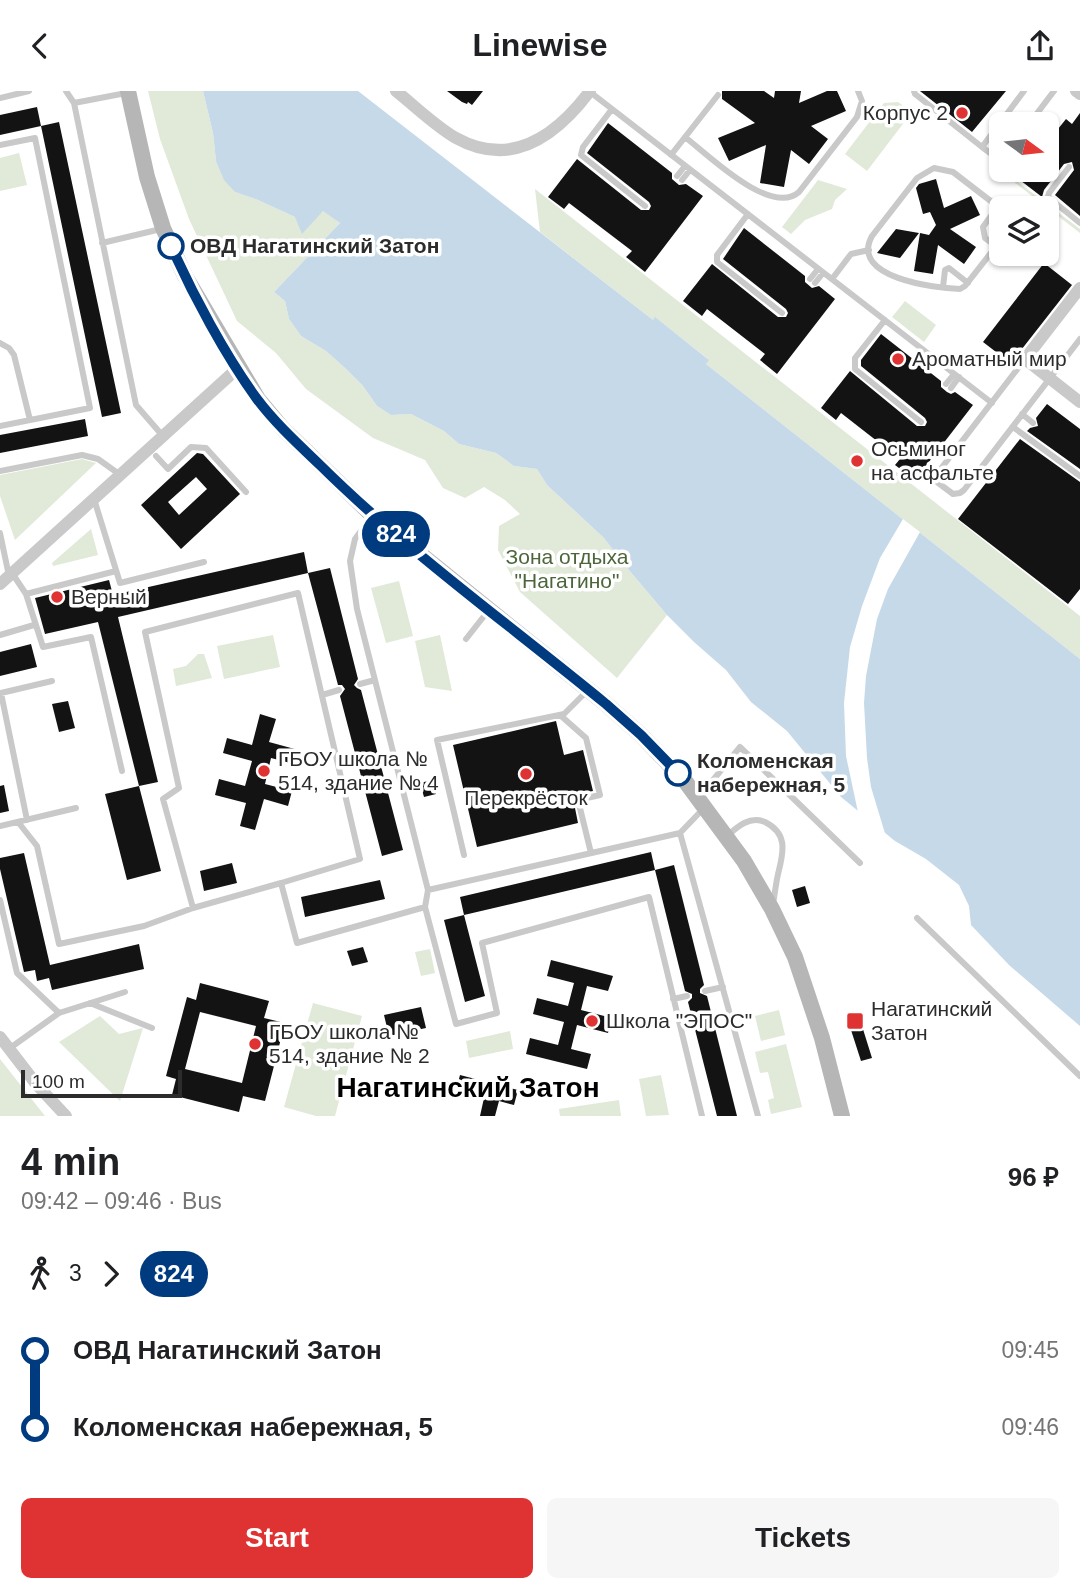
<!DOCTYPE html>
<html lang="en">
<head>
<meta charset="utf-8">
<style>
  body { margin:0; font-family:Arial,sans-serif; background:#f6f6f6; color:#202124; height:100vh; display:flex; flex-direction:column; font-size:26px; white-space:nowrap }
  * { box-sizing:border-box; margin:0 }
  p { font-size:23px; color:#757577 }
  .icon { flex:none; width:38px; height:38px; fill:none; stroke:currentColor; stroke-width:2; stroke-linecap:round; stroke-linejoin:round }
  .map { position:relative; height:1025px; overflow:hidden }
  .side { display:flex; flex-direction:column; background:#fff; flex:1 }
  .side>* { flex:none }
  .badge { padding:0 14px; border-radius:23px; font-size:24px; line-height:46px }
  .needle { width:46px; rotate:105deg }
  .fabs { position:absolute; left:989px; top:21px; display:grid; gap:14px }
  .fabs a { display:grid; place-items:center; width:70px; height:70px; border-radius:10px; background:#fff; box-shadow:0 2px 5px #0004; font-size:35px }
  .scale { position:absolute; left:21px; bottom:18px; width:161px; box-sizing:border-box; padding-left:7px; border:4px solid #2c2c2c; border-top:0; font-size:19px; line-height:24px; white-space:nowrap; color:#2c2c2c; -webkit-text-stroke:5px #fff; paint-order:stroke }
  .map>.badge { position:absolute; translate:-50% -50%; box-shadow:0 0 0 4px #fff }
  .legs { display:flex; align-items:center; gap:10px; height:77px; padding:0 21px; font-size:23px }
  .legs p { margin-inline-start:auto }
  .headline { display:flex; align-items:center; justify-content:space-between; height:119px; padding:0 21px }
  h1 { font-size:38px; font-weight:700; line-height:52px }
  .primary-button { display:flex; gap:14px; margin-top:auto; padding:14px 21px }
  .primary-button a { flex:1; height:80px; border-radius:10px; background:#df3232; color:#fff; font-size:28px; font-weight:700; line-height:80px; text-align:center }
  .primary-button a+a { background:#f6f6f6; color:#202124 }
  ul { padding:0 21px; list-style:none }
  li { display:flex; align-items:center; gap:24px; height:77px; font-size:26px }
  li i { display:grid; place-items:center; width:10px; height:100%; margin:0 9px; background:currentColor }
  li i::after { content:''; width:18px; height:18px; margin:-9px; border:5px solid; border-radius:50%; background:#fff }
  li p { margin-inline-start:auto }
  li:first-child i { background:linear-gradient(#0000 50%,currentColor 0) }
  li:last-child i { background:linear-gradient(currentColor 50%,#0000 0) }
  header { display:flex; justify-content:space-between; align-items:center; height:91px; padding:0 21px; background:#fff; font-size:32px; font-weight:700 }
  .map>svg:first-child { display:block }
  .green { fill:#e1e9d9 }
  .water { fill:#c5d9e9 }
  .pier { fill:#fff }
  .building { fill:#131313; fill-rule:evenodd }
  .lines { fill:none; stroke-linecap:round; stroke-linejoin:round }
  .lane { stroke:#c9c9c9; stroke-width:6 }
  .street { stroke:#c9c9c9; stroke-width:12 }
  .secondary { stroke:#b6b6b6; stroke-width:16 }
  .line-1-casing { stroke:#fff; stroke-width:16 }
  .line-1 { stroke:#003b80; stroke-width:10 }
  .poi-dot { fill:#df3232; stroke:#fff; stroke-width:2.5 }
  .stop-1-dot { fill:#fff; stroke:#003b80; stroke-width:3.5 }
  .labels { text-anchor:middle; stroke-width:7; stroke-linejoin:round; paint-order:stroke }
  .poi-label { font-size:21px; fill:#2c2c2c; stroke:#fff; text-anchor:start }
  .stop-label { font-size:21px; font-weight:bold; fill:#2c2c2c; stroke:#fff; text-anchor:start }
  .park-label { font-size:21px; fill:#4c653b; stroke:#fff }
  .district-label { font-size:28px; font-weight:bold; fill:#000; stroke:#fff }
</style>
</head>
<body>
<header><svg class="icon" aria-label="back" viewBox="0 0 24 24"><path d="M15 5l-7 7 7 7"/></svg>Linewise<svg class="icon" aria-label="share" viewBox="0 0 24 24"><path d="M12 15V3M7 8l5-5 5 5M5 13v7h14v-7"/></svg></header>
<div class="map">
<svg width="1080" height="1025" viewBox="0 0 1080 1025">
  <rect width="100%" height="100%" fill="#fff"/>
  <!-- green -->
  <path class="green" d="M148,0H203L213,42L216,70L235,101L258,109L295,126L324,120L340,132L274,201L285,210L289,228L301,245L326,260L345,277L363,295L377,315L391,324L411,323L444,340L459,353L496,362L514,375L537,378L547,394L604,447L623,472L667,524L617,587L520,501L498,459L499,435L520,423L505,409L484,396L465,407L443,397L425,369L373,347L306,298L276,262L237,230L189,128L160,48Z
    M898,11L912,21L867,80L845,63L884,12Z
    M19,62L27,94L0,100V67Z
    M1001,78L1080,138V142L1000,80Z
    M818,89L847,98L835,109L832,118L805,129L791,143L782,136Z
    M535,98L1080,525V568L706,273L708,268L656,227L653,229L540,141Z
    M905,210L936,234L924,251L892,226Z
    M82,368L96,372L15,449L0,405V384Z
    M91,438L98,464L53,475L52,472Z
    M399,490L413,545L386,552L371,497Z
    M273,544L280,576L224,588L217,555Z
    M440,544L452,600L425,596L415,550Z
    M198,563H204L212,587L176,595L173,578L186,575Z
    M430,858L435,882L421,885L415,861Z
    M313,912L362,925L335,1025H316L284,1016Z
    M779,919L785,944L761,950L755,925Z
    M100,925L119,943L143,937L120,1010L59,951Z
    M510,940L513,958L469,967L466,950Z
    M786,953L802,1016L771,1023L768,1009L774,1007L768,981L760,982L755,961Z
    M0,968L45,1025H0Z
    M661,984L669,1024L646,1025L639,988Z
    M619,1009L621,1025H560L559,1018Z"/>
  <!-- water -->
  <path class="water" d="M203,0H358L653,229L655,226L709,269L706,273L1080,568V935L1009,874L971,834L969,815L959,794L926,768L895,750L841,706L787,640L751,611L726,579L694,551L667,524L623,472L604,447L547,394L537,378L514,375L496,362L459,353L444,340L411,323L391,324L377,315L363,295L345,277L326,260L301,245L289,228L285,210L274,201L340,132L323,120L302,143L295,126L258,109L235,101L224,89L216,70L213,42Z"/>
  <!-- pier -->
  <path class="pier" d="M903,428L920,441L888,498L877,528L866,585L864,612L867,667L871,696L887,749L859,726L846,665L844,612L850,556L862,515L880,467Z"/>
  <!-- building -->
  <path class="building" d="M447,0H483L472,14L468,11L467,13L462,11Z
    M722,0H764L774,7L775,0H801L799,12L827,0H837L846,20L811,35L828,48L809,73L791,59L784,96L760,92L766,54L729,70L718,47L755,32L722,8Z
    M920,0H1006L972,41Z
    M37,16L41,35L0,44V24Z
    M1080,22V125L1055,104L1074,79L1072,71L1064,73L1044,99L1042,106L1007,79H1046V53L1066,28L1072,33Z
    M59,31L121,322L102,326L41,35Z
    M608,32L672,82V88L679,94L686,93L703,105L645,181L626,166L632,160L569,112L564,118L548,106L577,68L641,119H649L651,115L649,111L587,62Z
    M936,88L944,117L971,105L980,124L950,138L976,156L964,173L938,154L933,183L914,180L920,142L929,144L936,134L930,121L923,123L916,97L919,93Z
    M744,137L805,185V191L812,197L819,195L835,208L777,283L760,269L765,263L707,218L702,225L683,210L712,173L778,226H786L788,222L786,218L723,168Z
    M896,138L919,142L900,167L877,162Z
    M1044,172L1072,194L1018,263L1013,274L983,251Z
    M881,243L941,290V296L947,301L951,303L955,301L973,314L915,389L895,374L900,368L841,322L836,329L821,317L850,280L917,335H925L927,331L925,327L861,275V269Z
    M1047,313L1080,338V378L1027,340L1030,337L1038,335L1036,327Z
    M85,328L88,345L0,362V344Z
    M1020,348L1080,391V498L1068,513L958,428Z
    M197,362L203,363L240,403L181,458L141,414ZM196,386L207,398L179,424L168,411Z
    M304,461L308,482L118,526L158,691L139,695L98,531L45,543L35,507L109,489L113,504Z
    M330,477L358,588L354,594L357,597L361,599L403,759L382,765L340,605L345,598L342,594H338L308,482Z
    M31,553L37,576L0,585V561Z
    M68,610L75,637L59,641L52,613Z
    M260,623L276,628L269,651L302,660L298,674L271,667L265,693L292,700L288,715L264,708L255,739L240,735L246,712L215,704L219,688L245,695L252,670L223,662L227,647L252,654Z
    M556,630L564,664L583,659L593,700L577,703L573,707L578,732L477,756L453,654Z
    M432,689L436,703L424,706L420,692Z
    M4,694L9,720L0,722V695Z
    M139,695L161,780L127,789L105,703Z
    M651,761L655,779L464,824L460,806Z
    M24,762L50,874L139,853L144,878L52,899L49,887L37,890L35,879L24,881L0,778V767Z
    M232,772L237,792L204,800L200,780Z
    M674,774L704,894L700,898V902L707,905L737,1025H717L688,911L692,907V903L685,900L655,779Z
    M380,789L385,808L305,826L301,806Z
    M805,795L810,812L797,816L792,799Z
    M464,824L485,905L465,911L444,829Z
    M363,856L368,871L352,875L347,860Z
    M551,869L613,885L608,900L587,895L581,919L612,927L608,942L577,934L571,958L591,963L587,978L526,963L530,947L558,954L564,931L533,923L537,907L568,915L574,892L547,885Z
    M200,892L269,910L264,927L285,932L265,1010L243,1005L239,1021L172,1004L176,988L166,985L187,906L196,909ZM200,921L256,935L242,992L185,978Z
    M421,916L426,937L389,945L384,924Z
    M862,935L872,967L861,970L851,939Z
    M460,984L518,999L514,1014L499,1010L495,1025H480L484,1007L456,999Z"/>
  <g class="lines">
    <!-- lane -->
    <path class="lane" d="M66,0L74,12L136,314L162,344
      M914,0L915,3L982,56
      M590,1L992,312
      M0,7L29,0
      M74,12L126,2
      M612,18L583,56L581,64L645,115
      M1029,33L1054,0
      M685,46C708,64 771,126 799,101L857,26L862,10L858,0
      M0,54L35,47L90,317L0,335
      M671,64L718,4
      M1001,70L982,56L1024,0
      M1069,76L1049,102L1048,106L1080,132
      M677,85L685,75
      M682,89L690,79
      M1001,118L953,81L934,77L917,87L872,145C849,187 935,197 960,198L965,195L1001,149
      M748,123L717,164V171L782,222
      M102,152L161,138
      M996,155L985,147L983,136L998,115
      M810,188L818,178
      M832,188L851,163L869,159
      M815,192L823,182
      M943,196L945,179L949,177L968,192
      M885,229L855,267V278L921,331
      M0,252L9,257L14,264L30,329
      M1025,268L933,388L953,403L960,402L964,399L1080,248
      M946,293L954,283
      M951,297L959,286
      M1022,323L1033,332
      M1013,336L1080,385
      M156,365L168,378L191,356L206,357L246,401
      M0,380L82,364L98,368L119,383
      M94,408L120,492L204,471
      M371,426L355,448L350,470L357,518L428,799L425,816L456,933L497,922L482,852L649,806L702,1025
      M0,442L9,485
      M12,482L26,503L43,556L91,546L122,680
      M26,503L116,480
      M0,544L34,534
      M466,548L488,520
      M360,593L375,589
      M322,604L339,599
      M560,624L586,647L600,704L578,709L591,762
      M700,705L740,656L860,772
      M27,729L1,602L52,590
      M18,731L37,755L59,853L144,835L193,817L281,792L297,852L425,816
      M0,735L76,717
      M680,742L758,1025
      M726,746C737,736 750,724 765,731C787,742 784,759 779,779C776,790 775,802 773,813
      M464,764L437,649L564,623L587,600
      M428,799L680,742L704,717
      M0,809L17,882L59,922L10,957
      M193,817L163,708L179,697L145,541L298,502L360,768L281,792
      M917,827L1080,985
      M705,900L723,896
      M673,908L687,905
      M90,912L152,937
      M59,922L125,901"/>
    <!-- street -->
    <path class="street" d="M396,0C415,15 435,35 456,47C512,78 557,44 590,0
      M1076,0L1080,3
      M1080,197L1025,268L1080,311
      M0,493L238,277
      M0,946L37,994L66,1025"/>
    <!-- secondary -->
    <path class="secondary" d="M128,0L147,86L163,137L185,185L258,308L283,338L373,425L606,613L641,644L685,690L744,770L772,818L795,866L822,947L842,1025"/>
  </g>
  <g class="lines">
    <defs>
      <path id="line-1" d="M171,155C193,204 225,264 257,308C275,332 298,353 320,374C408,461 510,534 606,613L641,644L678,682"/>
    </defs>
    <!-- line-1 casing -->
    <use href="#line-1" class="line-1-casing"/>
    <!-- line-1 -->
    <use href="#line-1" class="line-1"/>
  </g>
  <!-- markers -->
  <g class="poi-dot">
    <circle cx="962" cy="22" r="7"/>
    <circle cx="898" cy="268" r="7"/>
    <circle cx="857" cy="370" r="7"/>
    <circle cx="57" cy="506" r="7"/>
    <circle cx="264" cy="680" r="7"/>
    <circle cx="526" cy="683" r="7"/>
    <circle cx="592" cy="930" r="7"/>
    <rect x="846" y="921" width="18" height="18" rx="3.5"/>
    <circle cx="255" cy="953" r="7"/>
  </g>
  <g class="stop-1-dot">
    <circle cx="171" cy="155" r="12"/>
    <circle cx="678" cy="682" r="12"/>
  </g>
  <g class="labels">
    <!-- poi labels -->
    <g class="poi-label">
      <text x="948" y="29" text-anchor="end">Корпус 2</text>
      <text x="912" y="275">Ароматный мир</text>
      <text x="871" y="365">Осьминог<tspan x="871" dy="24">на асфальте</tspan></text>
      <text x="71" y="513">Верный</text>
      <text x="278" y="675">ГБОУ школа №<tspan x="278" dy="24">514, здание № 4</tspan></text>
      <text x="526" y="714" text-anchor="middle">Перекрёсток</text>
      <text x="871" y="925">Нагатинский<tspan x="871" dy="24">Затон</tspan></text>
      <text x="606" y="937">Школа "ЭПОС"</text>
      <text x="269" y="948">ГБОУ школа №<tspan x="269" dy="24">514, здание № 2</tspan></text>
    </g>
    <!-- stop labels -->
    <g class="stop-label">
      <text x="190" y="162">ОВД Нагатинский Затон</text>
      <text x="697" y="677">Коломенская<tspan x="697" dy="24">набережная, 5</tspan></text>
    </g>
    <!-- park labels -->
    <g class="park-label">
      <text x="567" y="473">Зона отдыха<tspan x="567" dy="24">"Нагатино"</tspan></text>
    </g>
    <!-- district labels -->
    <g class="district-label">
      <text x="468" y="1006">Нагатинский Затон</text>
    </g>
  </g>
</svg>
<div class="fabs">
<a><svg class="needle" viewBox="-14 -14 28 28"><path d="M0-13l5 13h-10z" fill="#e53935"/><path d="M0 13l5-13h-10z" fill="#757577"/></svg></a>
<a><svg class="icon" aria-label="layers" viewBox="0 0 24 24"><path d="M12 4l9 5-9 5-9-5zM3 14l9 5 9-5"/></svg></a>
</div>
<div class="scale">100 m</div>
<b class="badge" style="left:396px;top:443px;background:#003b80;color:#fff">824</b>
</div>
<section class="side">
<div class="headline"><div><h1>4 min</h1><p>09:42 – 09:46 · Bus</p></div><b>96 ₽</b></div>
<div class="legs"><svg class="icon" aria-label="walk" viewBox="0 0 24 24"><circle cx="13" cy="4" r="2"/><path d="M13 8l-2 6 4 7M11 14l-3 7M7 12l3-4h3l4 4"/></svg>3<svg class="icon" aria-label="forward" viewBox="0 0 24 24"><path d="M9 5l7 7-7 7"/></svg><b class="badge" style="background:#003b80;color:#fff">824</b></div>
<ul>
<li><i style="color:#003b80"></i><b>ОВД Нагатинский Затон</b><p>09:45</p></li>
<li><i style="color:#003b80"></i><b>Коломенская набережная, 5</b><p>09:46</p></li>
</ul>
<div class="primary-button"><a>Start</a><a>Tickets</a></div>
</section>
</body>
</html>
